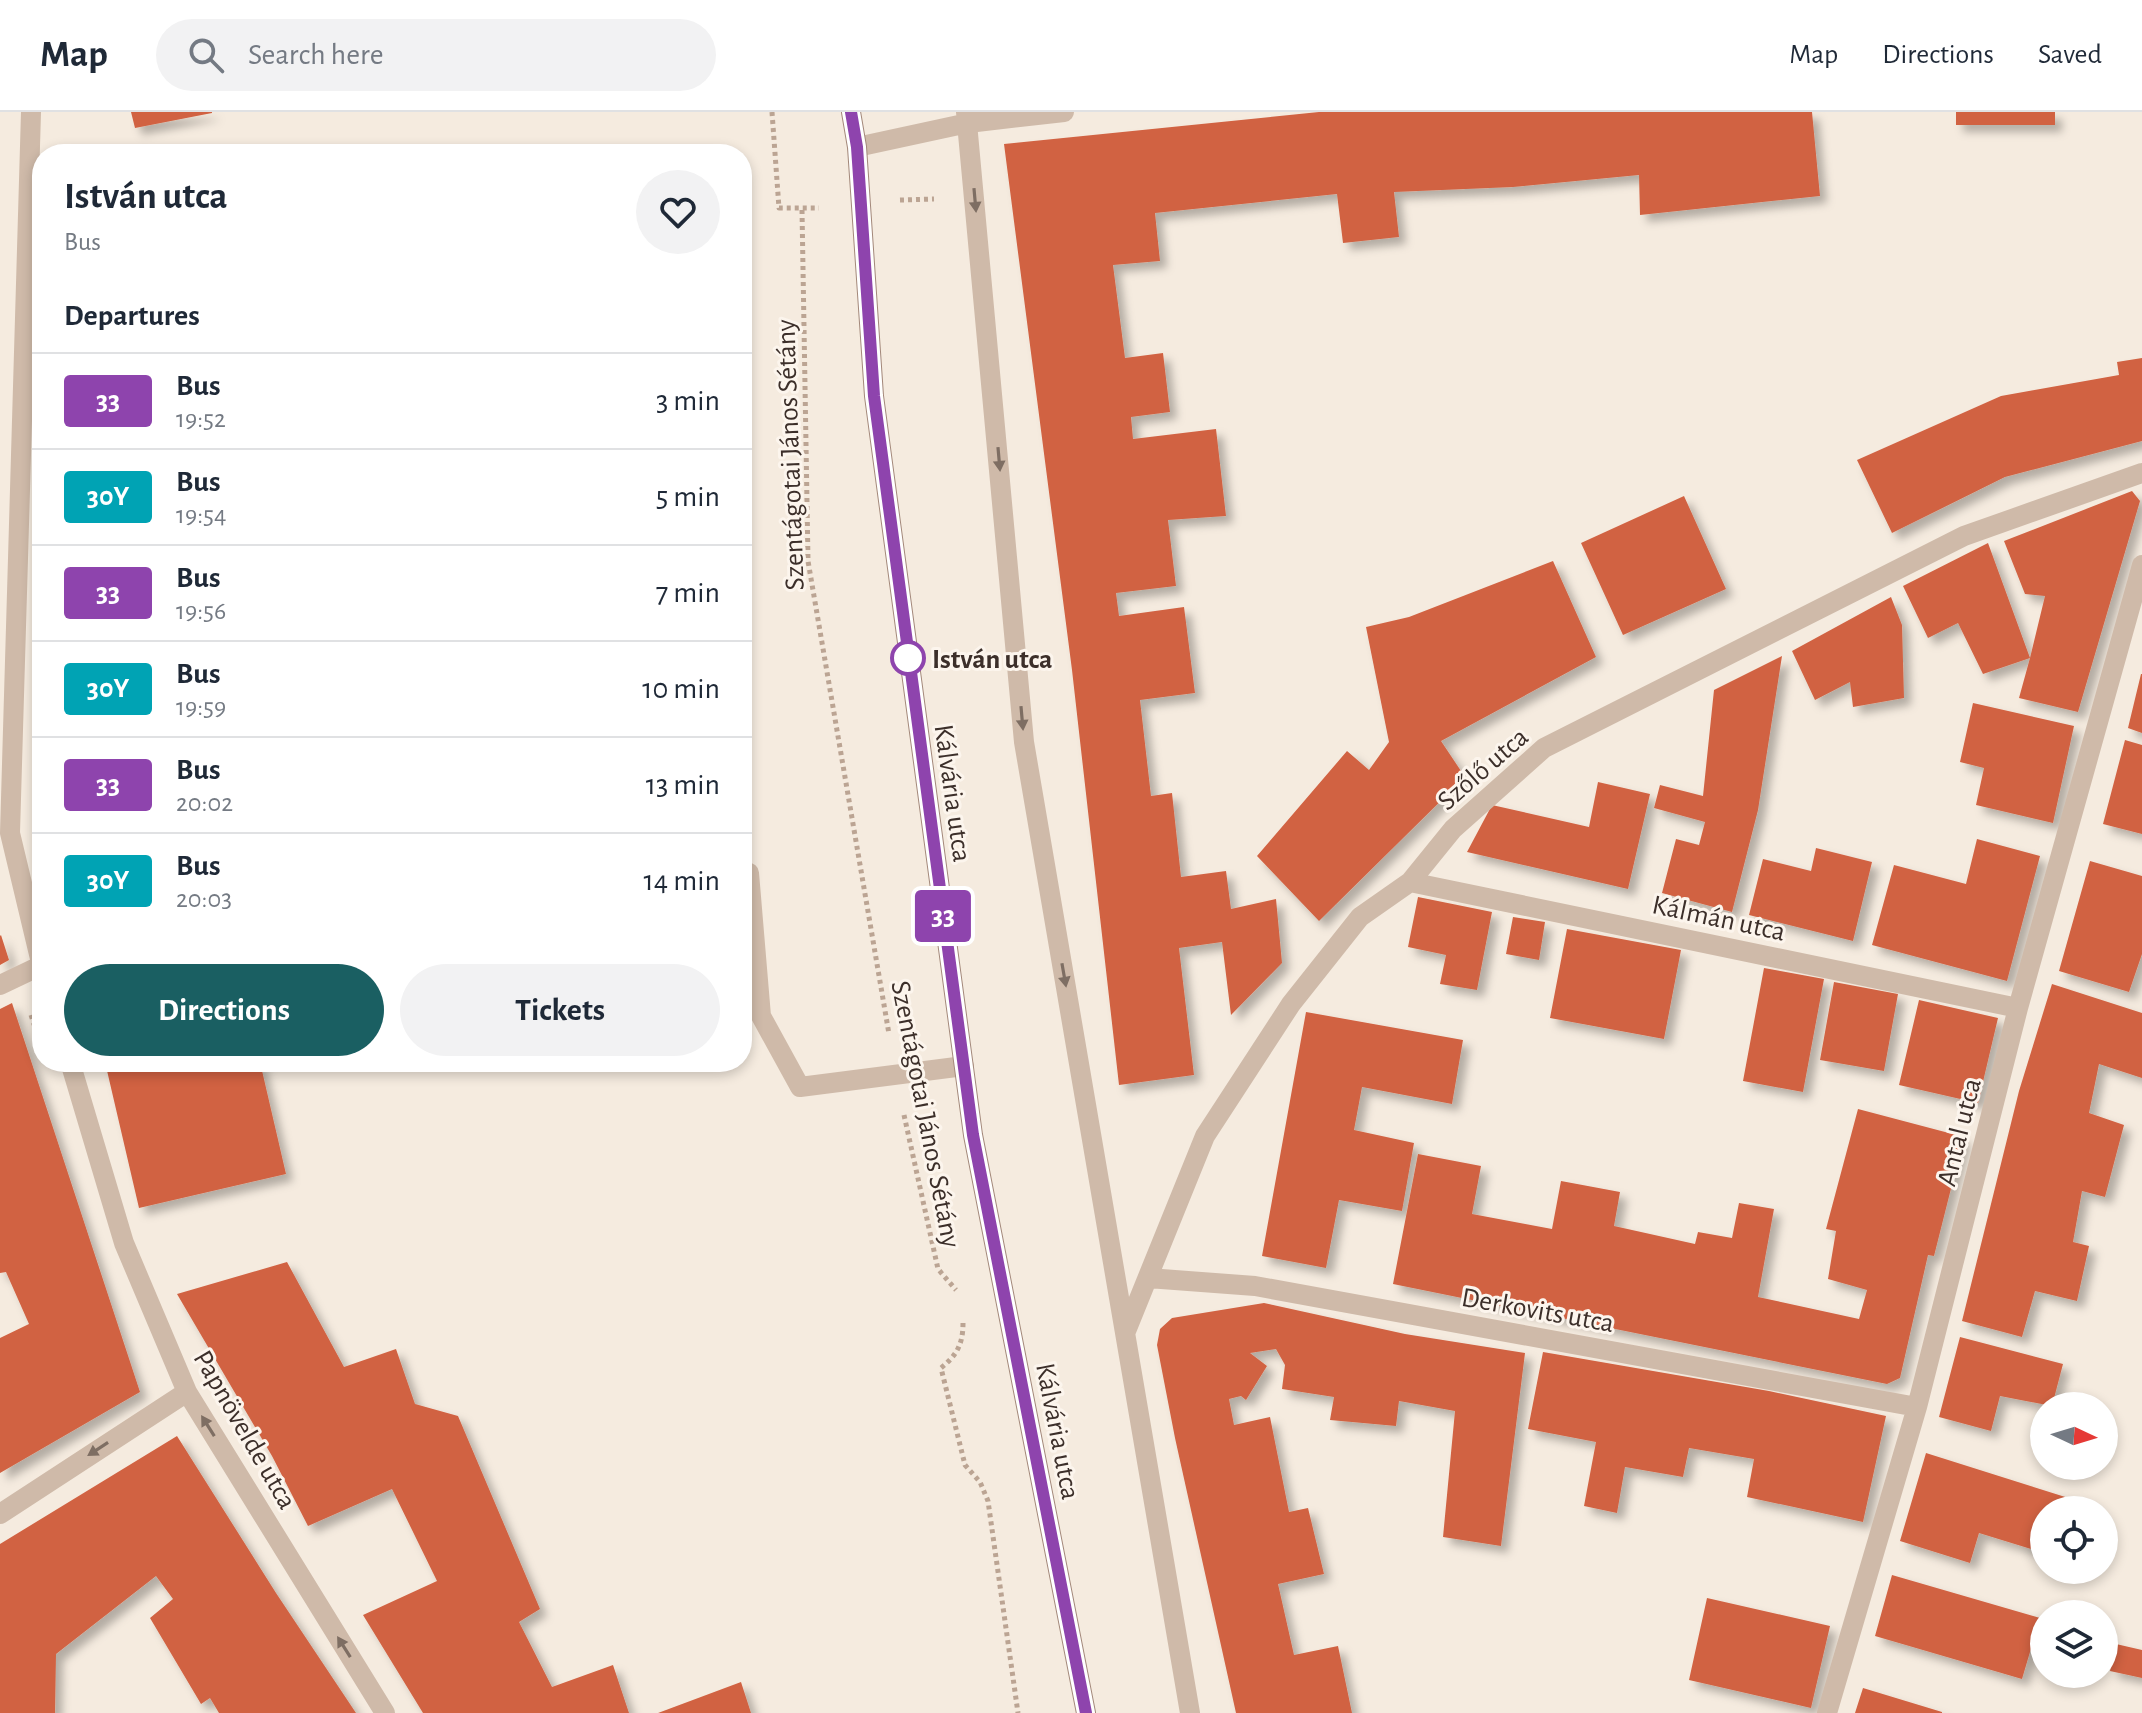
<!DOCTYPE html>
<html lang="en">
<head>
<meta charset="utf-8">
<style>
  body { margin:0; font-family:"Alegreya Sans",sans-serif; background:#f2f2f3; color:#1f2937; height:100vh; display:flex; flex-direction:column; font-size:30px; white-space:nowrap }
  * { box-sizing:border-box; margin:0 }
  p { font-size:26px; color:#747a83 }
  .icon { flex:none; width:44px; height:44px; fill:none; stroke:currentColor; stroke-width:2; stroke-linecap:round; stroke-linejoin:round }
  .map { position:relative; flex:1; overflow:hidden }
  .details { position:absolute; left:32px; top:32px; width:720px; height:928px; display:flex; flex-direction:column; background:#fff; border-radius:32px; box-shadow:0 4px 12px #0003 }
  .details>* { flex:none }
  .badge { padding:0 16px; border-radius:6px; font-size:28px; line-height:52px }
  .needle { width:52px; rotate:94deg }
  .fabs { position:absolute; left:2030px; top:1280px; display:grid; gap:16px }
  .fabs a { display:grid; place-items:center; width:88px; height:88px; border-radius:50%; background:#fff; box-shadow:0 4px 12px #0003; font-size:40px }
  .map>.badge { position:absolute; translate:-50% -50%; box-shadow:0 0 0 4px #fff }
  h2 { padding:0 32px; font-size:30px; line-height:72px }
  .round { display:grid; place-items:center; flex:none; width:84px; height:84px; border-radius:42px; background:#f2f2f3 }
  .headline { display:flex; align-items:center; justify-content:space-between; height:136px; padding:0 32px }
  h1 { font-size:38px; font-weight:600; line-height:60px }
  .button { display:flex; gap:16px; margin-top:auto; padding:16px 32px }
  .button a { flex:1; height:92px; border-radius:48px; background:#1a5f62; color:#fff; font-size:32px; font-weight:600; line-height:92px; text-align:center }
  .button a+a { background:#f2f2f3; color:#1f2937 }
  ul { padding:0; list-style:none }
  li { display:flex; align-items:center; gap:24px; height:96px; padding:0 32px; border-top:2px solid #e0e1e3 }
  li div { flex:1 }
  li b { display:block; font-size:30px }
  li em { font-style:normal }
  li .badge { min-width:88px; font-weight:700; text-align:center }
  header { display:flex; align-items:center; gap:48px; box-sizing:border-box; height:112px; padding:0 40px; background:#fff; border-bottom:2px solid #e0e1e3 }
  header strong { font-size:38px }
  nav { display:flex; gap:44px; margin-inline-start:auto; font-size:28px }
  .search { width:560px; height:72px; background:#f2f2f3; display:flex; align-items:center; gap:20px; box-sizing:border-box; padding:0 28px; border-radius:44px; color:#747a83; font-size:30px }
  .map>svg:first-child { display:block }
  .building { fill:#d16242; filter:url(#shadow) }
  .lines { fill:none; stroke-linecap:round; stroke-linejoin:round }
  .path { stroke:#bba493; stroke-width:5; stroke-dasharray:4 4; stroke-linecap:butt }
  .street { stroke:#cfbaa9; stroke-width:20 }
  .secondary { stroke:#a3887a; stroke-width:20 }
  .oneway { fill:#7e6e63 }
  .line-casing { stroke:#fff; stroke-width:18 }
  .line { stroke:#8e44ad; stroke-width:12 }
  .stop-dot { fill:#fff; stroke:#8e44ad; stroke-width:4 }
  .labels { text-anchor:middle; stroke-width:6; stroke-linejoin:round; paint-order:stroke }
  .street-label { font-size:28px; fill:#3c2f2a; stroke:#fcf5ed }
  .stop-label { font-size:28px; font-weight:bold; fill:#3c2f2a; stroke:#fcf5ed; text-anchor:start }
</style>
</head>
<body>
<header>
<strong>Map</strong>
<div class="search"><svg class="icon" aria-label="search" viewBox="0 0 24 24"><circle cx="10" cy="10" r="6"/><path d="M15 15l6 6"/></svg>Search here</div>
<nav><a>Map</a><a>Directions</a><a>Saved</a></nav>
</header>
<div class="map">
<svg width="2142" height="1601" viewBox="0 0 2142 1601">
  <defs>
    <filter id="shadow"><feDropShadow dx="7" dy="7" stdDeviation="4" flood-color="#0004"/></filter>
  </defs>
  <rect width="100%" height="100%" fill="#f5ebdf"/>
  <!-- building -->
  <path class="building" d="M131,0H212V1L135,16Z
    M1319,0H1812L1820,84L1640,103L1639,63L1513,75L1394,80L1399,125L1343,131L1337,82L1155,101L1160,149L1113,153L1125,246L1163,241L1170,300L1131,305L1133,327L1216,317L1226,404L1168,408L1176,474L1116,481L1119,504L1184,495L1195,581L1140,588L1151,684L1172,681L1181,765L1226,759L1231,797L1276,787L1282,851L1231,903L1222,830L1179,836L1194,963L1119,973L1072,558L1004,32Z
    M1956,0H2055V13H1956Z
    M2142,246V329L2005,365L1892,421L1857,348L2001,284L2119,263L2117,250Z
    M2132,379L2140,389L2078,600L2019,586L2030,546L1983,562L1958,511L1928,526L1903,474L1988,431L2030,546L2045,484L2025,482L2004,429Z
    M1684,384L1726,477L1623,523L1581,431Z
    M1553,449L1596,545L1441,629L1465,665L1319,809L1257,744L1347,639L1369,658L1389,630L1366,515L1409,505Z
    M1891,485L1902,513L1904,586L1853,595L1850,570L1815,588L1792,539Z
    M1782,544L1758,698L1732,800L1662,781L1676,727L1699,733L1705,710L1654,696L1660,673L1703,684L1714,578Z
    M2141,562H2142V621L2128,616Z
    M1973,591L2074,614L2053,711L1976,693L1984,656L1960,650Z
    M2125,628L2142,633V722L2103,712Z
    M1598,670L1650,682L1628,777L1467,740L1492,693L1589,715Z
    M1977,727L2040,744L2007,869L1872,833L1894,753L1966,772Z
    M1816,736L1872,750L1853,829L1749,803L1763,747L1811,759Z
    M2090,749L2142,764V842L2129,880L2059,859Z
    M1418,785L1492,800L1477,878L1440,872L1446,843L1408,835Z
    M1513,805L1545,810L1539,848L1506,842Z
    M1567,817L1681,838L1664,927L1550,906Z
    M1,823L9,848L0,853V824Z
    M1764,856L1824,867L1803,980L1743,969Z
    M1834,870L1898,882L1884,959L1820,948Z
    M2052,872L2142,901V966L2099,952L2089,1001L2124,1013L2105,1085L2082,1079L2073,1130L2089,1134L2077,1189L2035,1179L2022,1225L1962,1209L2019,979Z
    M1919,888L1998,906L1978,991L1899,973Z
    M12,891L140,1280L0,1361V1226L29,1212L6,1160L0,1161V897Z
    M1306,900L1463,928L1452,992L1362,975L1354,1018L1414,1031L1402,1099L1339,1088L1326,1156L1262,1144Z
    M105,950H260L286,1062L139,1096Z
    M1858,997L1964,1025L1934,1144L1928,1143L1900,1266L1887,1272L1393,1172L1418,1042L1481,1054L1472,1102L1552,1117L1561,1069L1620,1080L1614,1114L1695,1132L1698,1120L1732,1126L1739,1091L1774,1097L1758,1185L1859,1207L1867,1178L1828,1167L1836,1119L1826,1117Z
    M287,1150L344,1255L396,1237L415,1292L458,1304L540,1497L519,1510L552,1575L613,1553L629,1601H423L363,1503L437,1469L392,1377L308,1414L272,1344L177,1182Z
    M1264,1191L1405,1222L1525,1241L1501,1434L1443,1425L1455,1299L1399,1289L1396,1314L1330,1308L1334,1285L1282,1277L1285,1253L1276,1237L1250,1241L1267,1254L1246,1288L1241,1284L1229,1287L1234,1313L1270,1305L1289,1400L1308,1396L1324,1462L1278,1472L1294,1543L1338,1534L1352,1601H1236L1175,1326L1157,1233L1160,1217L1172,1206Z
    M1960,1225L2063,1252L2052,1294L2000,1284L1991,1319L1939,1305Z
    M1543,1240L1769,1279L1886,1304L1863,1410L1747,1385L1754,1347L1689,1336L1683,1365L1625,1355L1617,1401L1584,1394L1596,1330L1528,1317Z
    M177,1324L276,1481L356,1601H219L210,1586L201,1592L150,1506L173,1487L156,1464L56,1542L55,1601H0V1432Z
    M1926,1341L2078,1389L2075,1398H2044V1441L1979,1421L1970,1451L1900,1429Z
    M1892,1463L2040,1506L2022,1567L1875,1524Z
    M1707,1486L1830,1514L1811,1596L1689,1568Z
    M2116,1532L2142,1538V1566L2110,1559Z
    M741,1570L751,1601H658Z
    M1863,1576L1942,1600V1601H1855Z"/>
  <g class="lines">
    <!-- path -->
    <path class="path" d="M772,0L779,96H819
      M900,88L934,87
      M802,98L808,449L889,922
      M31,903L38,924
      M904,1003L938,1157L956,1178
      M963,1211C963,1232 957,1243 941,1256L965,1353L980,1370L988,1389L1018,1601"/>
    <!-- street -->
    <path class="street" d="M31,0L10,721L42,855
      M966,0L1024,630L1190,1601
      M857,35L968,11L1064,0
      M749,761L761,904L800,975L964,954
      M1410,770L2018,896
      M0,873L42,853
      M70,950L124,1131L187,1280L385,1601
      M1148,1166L1255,1174L1917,1295
      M1126,1219L1205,1024L1291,892L1360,805L1410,770L1453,717L1544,636L1964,424L2142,361
      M0,1402L187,1280
      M1827,1601L1917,1295L2018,896L2142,453"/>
    <!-- secondary -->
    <path class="secondary" d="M851,0L857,35L874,284L973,1023L1086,1601"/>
  </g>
  <!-- one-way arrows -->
  <defs><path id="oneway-solid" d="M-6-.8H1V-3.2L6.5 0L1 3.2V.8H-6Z" transform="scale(2)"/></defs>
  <g class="oneway">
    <use href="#oneway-solid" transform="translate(975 88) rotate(85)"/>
    <use href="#oneway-solid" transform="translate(999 347) rotate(85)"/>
    <use href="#oneway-solid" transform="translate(1022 606) rotate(85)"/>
    <use href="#oneway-solid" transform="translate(1064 863) rotate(80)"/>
    <use href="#oneway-solid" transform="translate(208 1314) rotate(-122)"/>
    <use href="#oneway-solid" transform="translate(98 1337) rotate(147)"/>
    <use href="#oneway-solid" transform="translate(344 1535) rotate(-122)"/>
  </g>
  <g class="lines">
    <defs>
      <path id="line" d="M851,0L857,35L874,284L973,1023L1086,1601"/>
    </defs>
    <!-- line casing -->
    <use href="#line" class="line-casing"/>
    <!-- line -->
    <use href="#line" class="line"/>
  </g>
  <!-- markers -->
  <circle class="stop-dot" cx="908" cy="546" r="16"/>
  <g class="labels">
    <!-- street labels -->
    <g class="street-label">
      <text transform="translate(789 343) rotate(-92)" y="10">Szentágotai János Sétány</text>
      <text transform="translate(1482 656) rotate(-41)" y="10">Szőlő utca</text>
      <text transform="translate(954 681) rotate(82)" y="10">Kálvária utca</text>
      <text transform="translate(1719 805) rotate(12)" y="10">Kálmán utca</text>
      <text transform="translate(927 1002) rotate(79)" y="10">Szentágotai János Sétány</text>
      <text transform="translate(1958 1020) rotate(-76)" y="10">Antal utca</text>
      <text transform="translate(1538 1197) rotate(10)" y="10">Derkovits utca</text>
      <text transform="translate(246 1317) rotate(60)" y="10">Papnövelde utca</text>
      <text transform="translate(1059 1319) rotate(79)" y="10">Kálvária utca</text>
    </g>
    <!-- stop labels -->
    <g class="stop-label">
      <text x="932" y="556">István utca</text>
    </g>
  </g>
</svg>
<div class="fabs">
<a><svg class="needle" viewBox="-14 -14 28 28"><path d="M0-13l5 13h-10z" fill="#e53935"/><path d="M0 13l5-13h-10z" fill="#747a83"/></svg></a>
<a><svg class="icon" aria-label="locate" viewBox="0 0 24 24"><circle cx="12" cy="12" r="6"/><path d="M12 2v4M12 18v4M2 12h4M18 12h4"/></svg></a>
<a><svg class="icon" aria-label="layers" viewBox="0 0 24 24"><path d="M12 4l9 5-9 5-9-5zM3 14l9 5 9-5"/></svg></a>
</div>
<b class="badge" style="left:943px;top:804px;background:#8e44ad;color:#fff">33</b>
<section class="details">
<div class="headline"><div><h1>István utca</h1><p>Bus</p></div><a class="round"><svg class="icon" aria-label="heart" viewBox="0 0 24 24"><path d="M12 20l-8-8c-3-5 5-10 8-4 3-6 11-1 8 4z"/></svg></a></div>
<h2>Departures</h2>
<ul>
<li><span class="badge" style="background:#8e44ad;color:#fff">33</span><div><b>Bus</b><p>19:52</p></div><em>3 min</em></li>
<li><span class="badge" style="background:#00a3b4;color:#fff">30Y</span><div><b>Bus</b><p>19:54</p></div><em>5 min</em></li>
<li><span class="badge" style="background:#8e44ad;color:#fff">33</span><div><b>Bus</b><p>19:56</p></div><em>7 min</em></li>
<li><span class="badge" style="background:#00a3b4;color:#fff">30Y</span><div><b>Bus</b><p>19:59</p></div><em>10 min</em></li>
<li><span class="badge" style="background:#8e44ad;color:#fff">33</span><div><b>Bus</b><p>20:02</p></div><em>13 min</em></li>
<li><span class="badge" style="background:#00a3b4;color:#fff">30Y</span><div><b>Bus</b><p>20:03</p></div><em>14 min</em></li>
</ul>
<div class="button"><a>Directions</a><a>Tickets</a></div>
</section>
</div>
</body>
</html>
